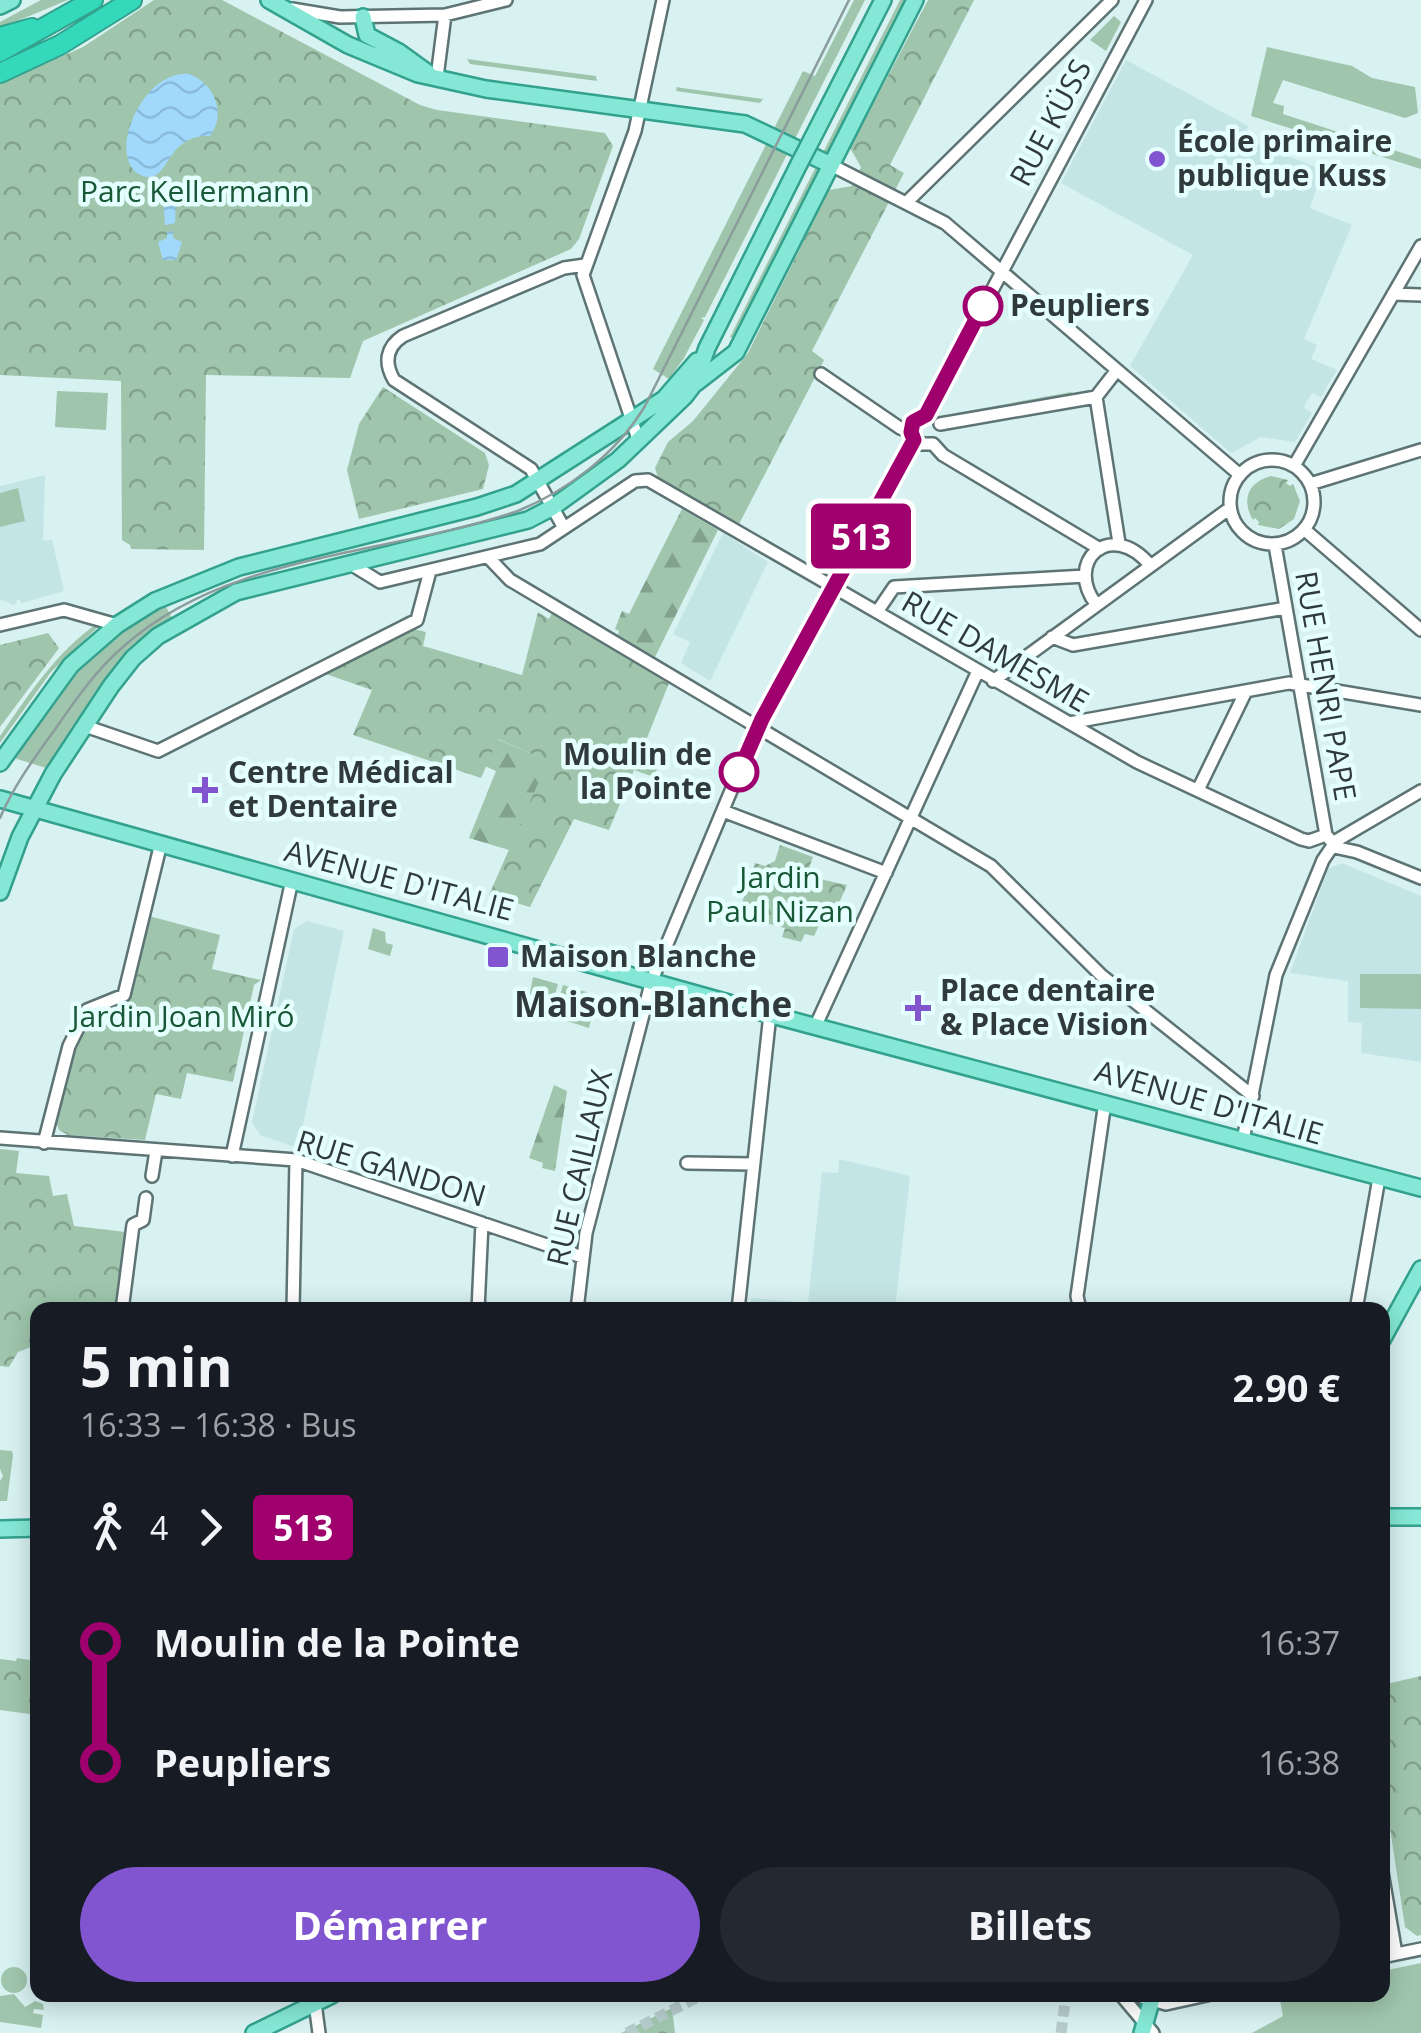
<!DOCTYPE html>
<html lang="fr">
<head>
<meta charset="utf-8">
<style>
  body { margin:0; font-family:"Open Sans",sans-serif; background:#242831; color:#f1f3f6; height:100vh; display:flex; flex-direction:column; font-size:38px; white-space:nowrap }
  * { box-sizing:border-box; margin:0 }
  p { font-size:32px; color:#9ea1a6 }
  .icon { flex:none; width:55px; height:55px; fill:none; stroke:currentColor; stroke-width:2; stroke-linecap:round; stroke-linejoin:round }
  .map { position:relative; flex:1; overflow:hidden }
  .panel { position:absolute; left:30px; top:1302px; width:1360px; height:700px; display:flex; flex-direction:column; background:#171b24; border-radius:20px; box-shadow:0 5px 25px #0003 }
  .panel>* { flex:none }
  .badge { padding:0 20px; border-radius:8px; font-size:35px; line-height:65px }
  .map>.badge { position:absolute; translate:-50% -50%; box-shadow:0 0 0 5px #fff }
  .legs { display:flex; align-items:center; gap:15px; height:110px; padding:0 50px; font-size:32px }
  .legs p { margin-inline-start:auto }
  .head { display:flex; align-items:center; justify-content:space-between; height:170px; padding:0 50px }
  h1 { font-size:55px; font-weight:700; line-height:75px }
  .button { display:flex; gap:20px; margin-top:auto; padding:20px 50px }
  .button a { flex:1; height:115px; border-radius:60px; background:#8055cf; color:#fff; font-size:40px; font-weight:700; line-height:115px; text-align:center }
  .button a+a { background:#242831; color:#f1f3f6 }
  ul { padding:0 50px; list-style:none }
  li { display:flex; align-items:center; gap:35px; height:120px; font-size:38px }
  li i { display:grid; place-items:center; width:15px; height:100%; margin:0 12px; background:currentColor }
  li i::after { content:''; width:25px; height:25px; margin:-12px; border:8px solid; border-radius:50%; background:#171b24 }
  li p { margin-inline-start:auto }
  li:first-child i { background:linear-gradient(#0000 50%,currentColor 0) }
  li:last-child i { background:linear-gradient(currentColor 50%,#0000 0) }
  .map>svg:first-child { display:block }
  .built { fill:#c4e5e5 }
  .green { fill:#9fc6ad }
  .forest { fill:url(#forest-firs) }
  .park { fill:url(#park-crowns) }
  .water { fill:url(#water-waves) }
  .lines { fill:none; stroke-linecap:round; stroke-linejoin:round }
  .minor-tunnel { stroke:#b6cccc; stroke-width:11; stroke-dasharray:11 5.5; stroke-linecap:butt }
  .minor-casing { stroke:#5e7474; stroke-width:16 }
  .major-casing { stroke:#32a18d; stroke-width:20 }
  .highway-casing { stroke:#32a18d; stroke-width:22 }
  .minor { stroke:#fff; stroke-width:11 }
  .major { stroke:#85e8d6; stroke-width:15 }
  .highway { stroke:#33d9ba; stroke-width:18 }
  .tram { stroke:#8a9c9c; stroke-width:2.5 }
  .major-bridge-casing { stroke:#32a18d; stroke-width:20; stroke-linecap:butt }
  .major-bridge { stroke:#85e8d6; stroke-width:15 }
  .line-1-casing { stroke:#fff; stroke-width:22 }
  .line-1 { stroke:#a0006e; stroke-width:15 }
  .poi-dot { fill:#8055cf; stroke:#e5fefe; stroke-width:4 }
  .stop-1-dot { fill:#fff; stroke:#a0006e; stroke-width:5 }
  .labels { text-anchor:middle; stroke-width:9; stroke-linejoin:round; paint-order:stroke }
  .street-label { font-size:30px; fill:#303a3a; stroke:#e5fefe }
  .poi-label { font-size:30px; font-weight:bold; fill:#303a3a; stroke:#e5fefe; text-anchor:start }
  .park-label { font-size:30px; fill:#185837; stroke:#e5fefe }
  .stop-label { font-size:30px; font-weight:bold; fill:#303a3a; stroke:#e5fefe; text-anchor:start }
  .quarter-label { font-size:35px; font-weight:bold; fill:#303a3a; stroke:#e5fefe }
</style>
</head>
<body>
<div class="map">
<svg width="1421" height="2033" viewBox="0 0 1421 2033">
  <defs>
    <pattern id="forest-firs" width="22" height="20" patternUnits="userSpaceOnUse" patternTransform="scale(2.5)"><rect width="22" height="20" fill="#9fc6ad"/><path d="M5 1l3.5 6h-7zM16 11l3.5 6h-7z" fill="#82a28e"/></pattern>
    <pattern id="park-crowns" width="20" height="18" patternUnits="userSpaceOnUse" patternTransform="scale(2.5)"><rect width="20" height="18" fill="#9fc6ad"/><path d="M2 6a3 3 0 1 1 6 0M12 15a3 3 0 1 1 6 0" fill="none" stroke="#82a28e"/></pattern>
    <pattern id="water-waves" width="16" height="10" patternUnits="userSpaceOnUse" patternTransform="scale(2.5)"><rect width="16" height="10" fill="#a1d9fd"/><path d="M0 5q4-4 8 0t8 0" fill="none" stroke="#8bbbda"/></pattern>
  </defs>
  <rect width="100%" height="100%" fill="#d8f1f1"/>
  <!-- built -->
  <path class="built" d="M1126,60L1248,126L1244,146L1254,151L1258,144L1323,170L1310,208L1352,225L1304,339L1317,345L1311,359L1337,370L1321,397L1312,393L1307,401L1304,408L1312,413L1295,442L1261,437L1231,453L1130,366L1193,255L1061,183Z
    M45,475L43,541L52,540L64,591L22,603L18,599L14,605L0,599V486Z
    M723,533L768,562L710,681L681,663L690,642L673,634Z
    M1342,863L1421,896V1062L1361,1053L1362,1023L1348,1022V981L1290,973L1328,869Z
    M307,921L344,931L298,1148L260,1135L252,1122L294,929Z
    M839,1159L910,1176L895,1310H750L751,1298L808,1303L822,1172L838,1173Z"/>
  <!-- green -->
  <path class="green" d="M41,0H68L0,28V22Z
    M854,0H865L705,317L701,318L704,320L684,358L669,379L653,369L803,71L815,76Z
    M900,0H905L735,339L730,337Z
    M1114,16L1121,22L1106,51L1090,40Z
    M1267,47L1352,66L1372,78L1415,87L1418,113L1405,118L1283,80L1273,103L1284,106L1283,114L1421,159V169L1251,116Z
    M467,59L596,76L597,81L470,64Z
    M677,87L682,88L763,99L760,103L676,91Z
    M57,391L108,393L106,430L55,427Z
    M1071,392L1074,394L954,416L956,413Z
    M18,488L25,521L0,527V493Z
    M163,601L172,618C118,658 84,714 46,768L14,758C44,716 71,669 111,636C127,623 146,612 163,601Z
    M98,623L100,625L51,672L0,743V736C29,694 56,652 98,623Z
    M373,928L385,932L386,943L393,945L390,956L368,949Z
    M1360,974H1421V1009L1360,1008Z
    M533,977L558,984L549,1016L527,1009Z
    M563,985L593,994L586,1018L591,1020L589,1028L554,1017Z
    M0,1450L12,1451L13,1455L7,1501H0V1481L3,1476L0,1469Z
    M1421,1963V2033H1252L1283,2016L1279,1995H1382L1383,1971Z
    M1 1980a13 13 0 1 1 26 0a13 13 0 1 1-26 0Z
    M14,1994L25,2007L35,2001L43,2004L44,2010L34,2009L33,2013L43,2015L41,2028L0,2022V1996Z"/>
  <!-- forest -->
  <path class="forest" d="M682,509L718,530L655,657L618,635L619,631L615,629L622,611L629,614Z
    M497,739L549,761L509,850L469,838L496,771L485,766Z
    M554,1085L567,1091L555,1171L542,1168L543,1163L529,1158Z"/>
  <!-- park -->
  <path class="park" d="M154,0H222L420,105L437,110L605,133L613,146L579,239L571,249L363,341L350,378L206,375L204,550L131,549L130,545L122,540L121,381L0,375V84L83,47Z
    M928,0H974L890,165L904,173L812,351L824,360L738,526L658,478L655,468L668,442L693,421L748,353L829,190L852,186L861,167L850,148Z
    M383,387L485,453L489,465L483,489L359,519L347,470L359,424Z
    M1271,476L1288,480L1286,483L1290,486L1293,484L1300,501L1294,519L1279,529L1258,525L1259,522L1255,518L1253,520C1241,500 1248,482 1271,476Z
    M538,612L549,619L552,613L669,683L641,753L660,761L654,777L634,770L609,830L574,819L530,907L489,895L548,761L498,739L481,778L353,735L372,690L323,673L414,629L426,632L423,646L522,675Z
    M48,633L59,648L0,727V645Z
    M780,845L813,857L806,876L847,885L833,917L824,915L814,936L805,934L801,942L782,937L785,928L738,915L755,863L765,866L775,861Z
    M149,916L220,935L212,969L261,980L254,985L233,1082L187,1073L181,1099L156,1094L145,1140L68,1135L59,1130L56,1122L70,1061L88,1023L105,1027L111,1019L124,1015Z
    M0,1149L19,1151L16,1173L49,1176L53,1196L67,1194L74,1226L126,1232L115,1310H38L37,1345L18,1352L9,1367L0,1366Z
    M17,1658L37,1661V1715L0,1710V1659L16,1661Z
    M1421,1676V1935L1417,1936L1405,1927L1383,1782L1382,1685Z
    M672,2008L675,2033H621Z"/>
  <!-- water -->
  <path class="water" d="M189,74C214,83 227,113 210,136C164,134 170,185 143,176C104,163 140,70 189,74Z
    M168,175L176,198L175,223L165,225L162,181Z
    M173,231V238L182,242L176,260H163L158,242L167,238V232Z"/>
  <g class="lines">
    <!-- minor-tunnel -->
    <path class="minor-tunnel" d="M627,2033L702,1995
      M1061,2033L1066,1995"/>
    <defs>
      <path id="minor" d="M292,9L340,17L445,15L506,0
        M437,77L445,15
        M831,165L945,223L1240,475
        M907,202L1112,0
        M1393,294L1421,295
        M821,374L900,428L911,432
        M1096,397L1119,543
        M926,415L1146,0
        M926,415L913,422L911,432L921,444H933
        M940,424L1096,397L1117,370
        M639,442L583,275L635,131L663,0
        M933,444L943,455L1100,549
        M1230 502a42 42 0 1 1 84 0a42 42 0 1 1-84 0Z
        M1294,466L1421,246
        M1310,484L1421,450
        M564,528L531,469L394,380C384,363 386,347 403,336L564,268L585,265
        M1305,530L1421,630
        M488,557L510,580L991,866L1101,975L1253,1096
        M349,563L380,582L540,544L635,481L648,480L1137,762L1301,839L1309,841L1326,835
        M1096,604C1064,562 1110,518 1150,565
        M877,612L894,587L1085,576
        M0,625L64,610L117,625
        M1052,637L1073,645L1286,608
        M993,681L1230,508
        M1069,723L1289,683L1421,705
        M85,726L158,751L417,620L430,571
        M1198,790L1246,691
        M723,811L886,873
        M1334,842L1421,791
        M1334,847L1357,852L1421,878
        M816,1025L977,673
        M0,1138L296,1160L582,1257
        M1243,1140L1276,975L1323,860L1334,844L1326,835L1275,545
        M44,1143L69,1046L87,1010L124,995L161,843
        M232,1156L292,880
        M687,1163L753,1164
        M152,1176L156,1151
        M122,1310L133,1225L143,1220L146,1198
        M293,1310L296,1160
        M478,1310L482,1223
        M577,1310L586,1233L652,980L758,726L915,440
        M738,1310L770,1014
        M1080,1310L1077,1296L1105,1102
        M1356,1310L1379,1178
        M1382,1872L1396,1954
        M1382,1957L1421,1949
        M1121,1995L1153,2033
        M1135,1995L1166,2004L1207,1995
        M315,2003L319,2033"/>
      <path id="major" d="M269,0L348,45L418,74L486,89L745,124L831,165
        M0,6L12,0
        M363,17L367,35L399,52L428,73
        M812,139L883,0
        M696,383L736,352L915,0
        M0,763L71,665L117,625L155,601L239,567L477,507L516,494L664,399L697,361
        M0,799L757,1011L1421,1188
        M0,892L20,837L53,774L111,686L133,658L158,636L236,592L528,520L553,507L618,460L685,396L695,383L707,348L799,164
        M1382,1340L1421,1269
        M1382,1517H1421
        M0,1529L38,1528
        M254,2033L332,1995
        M1142,2033L1153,1995"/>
      <path id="highway" d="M0,37L32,28
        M0,52L93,0
        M0,73L60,45L132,0"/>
    </defs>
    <!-- minor casing -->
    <use href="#minor" class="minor-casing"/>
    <!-- major casing -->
    <use href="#major" class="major-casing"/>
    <!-- highway casing -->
    <use href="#highway" class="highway-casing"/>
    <!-- minor -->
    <use href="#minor" class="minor"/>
    <!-- major -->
    <use href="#major" class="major"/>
    <!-- highway -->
    <use href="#highway" class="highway"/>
    <!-- tram -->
    <path class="tram" d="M0,818C14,785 35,757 56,728C76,699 97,669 124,646C228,553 388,555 515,512C568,491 616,454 645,406L849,0"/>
    <defs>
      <path id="major-bridge" d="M799,164L812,139"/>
    </defs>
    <!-- major-bridge casing -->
    <use href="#major-bridge" class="major-bridge-casing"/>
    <!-- major-bridge -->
    <use href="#major-bridge" class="major-bridge"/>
  </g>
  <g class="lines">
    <defs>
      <path id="line-1" d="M739,772L762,719L914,440L911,432L913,422L926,415L983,306"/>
    </defs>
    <!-- line-1 casing -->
    <use href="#line-1" class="line-1-casing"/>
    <!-- line-1 -->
    <use href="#line-1" class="line-1"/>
  </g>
  <!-- markers -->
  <g class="poi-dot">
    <circle cx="1157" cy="159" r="10"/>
    <path d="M200 775h10v10h10v10h-10v10h-10v-10h-10v-10h10z"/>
    <rect x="486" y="945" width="24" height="24" rx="5"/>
    <path d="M913 993h10v10h10v10h-10v10h-10v-10h-10v-10h10z"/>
  </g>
  <g class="stop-1-dot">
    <circle cx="983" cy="306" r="18"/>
    <circle cx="739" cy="772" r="18"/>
  </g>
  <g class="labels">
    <!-- street labels -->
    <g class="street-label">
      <text transform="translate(1051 123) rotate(-62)" y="10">RUE KÜSS</text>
      <text transform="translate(995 652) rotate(30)" y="10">RUE DAMESME</text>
      <text transform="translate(1325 686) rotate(80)" y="10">RUE HENRI PAPE</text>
      <text transform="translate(399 881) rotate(15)" y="10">AVENUE D'ITALIE</text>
      <text transform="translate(1209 1103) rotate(16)" y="10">AVENUE D'ITALIE</text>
      <text transform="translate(580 1168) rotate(-77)" y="10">RUE CAILLAUX</text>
      <text transform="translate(391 1169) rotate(17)" y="10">RUE GANDON</text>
    </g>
    <!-- poi labels -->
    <g class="poi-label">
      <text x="1177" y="152">École primaire<tspan x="1177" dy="34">publique Kuss</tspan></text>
      <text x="228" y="783">Centre Médical<tspan x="228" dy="34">et Dentaire</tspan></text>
      <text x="520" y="967">Maison Blanche</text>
      <text x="940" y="1001">Place dentaire<tspan x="940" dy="34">&amp; Place Vision</tspan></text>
    </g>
    <!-- park labels -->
    <g class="park-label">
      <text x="195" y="202">Parc Kellermann</text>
      <text x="780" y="888">Jardin<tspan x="780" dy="34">Paul Nizan</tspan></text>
      <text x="183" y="1027">Jardin Joan Miró</text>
    </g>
    <!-- stop labels -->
    <g class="stop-label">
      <text x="1010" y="316">Peupliers</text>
      <text x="712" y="765" text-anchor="end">Moulin de<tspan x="712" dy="34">la Pointe</tspan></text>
    </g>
    <!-- quarter labels -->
    <g class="quarter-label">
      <text x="653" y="1017">Maison-Blanche</text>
    </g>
  </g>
</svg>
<b class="badge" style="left:861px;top:536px;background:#a0006e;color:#fff">513</b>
<section class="panel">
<div class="head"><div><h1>5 min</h1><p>16:33 – 16:38 · Bus</p></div><b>2.90 €</b></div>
<div class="legs"><svg class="icon" aria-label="walk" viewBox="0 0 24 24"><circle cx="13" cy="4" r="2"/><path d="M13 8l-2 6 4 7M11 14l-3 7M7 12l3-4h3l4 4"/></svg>4<svg class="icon" aria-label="forward" viewBox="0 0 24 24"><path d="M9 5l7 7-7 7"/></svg><b class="badge" style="background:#a0006e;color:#fff">513</b></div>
<ul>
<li><i style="color:#a0006e"></i><b>Moulin de la Pointe</b><p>16:37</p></li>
<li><i style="color:#a0006e"></i><b>Peupliers</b><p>16:38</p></li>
</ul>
<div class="button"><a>Démarrer</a><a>Billets</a></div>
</section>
</div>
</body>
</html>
